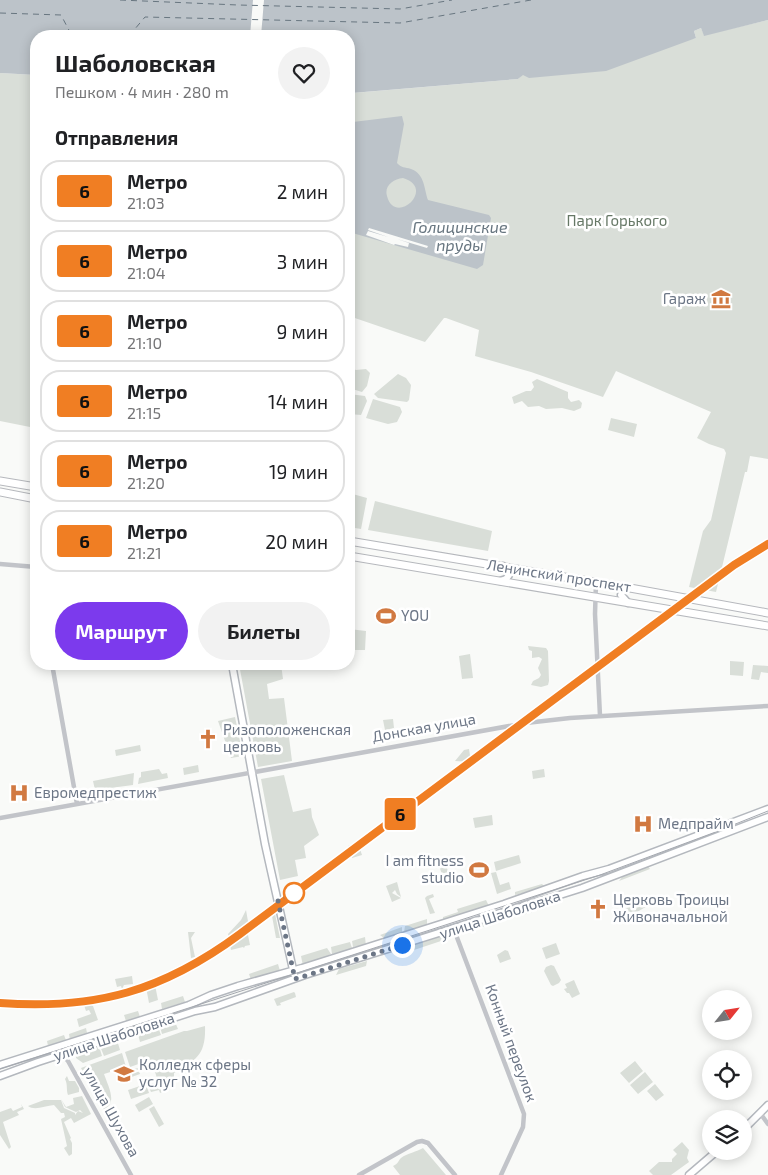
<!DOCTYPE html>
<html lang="ru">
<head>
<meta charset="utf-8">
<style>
  body { margin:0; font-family:"Exo 2",sans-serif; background:#f2f2f2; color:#202124; height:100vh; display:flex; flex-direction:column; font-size:19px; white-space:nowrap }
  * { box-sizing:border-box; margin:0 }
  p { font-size:16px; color:#757577 }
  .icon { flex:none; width:28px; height:28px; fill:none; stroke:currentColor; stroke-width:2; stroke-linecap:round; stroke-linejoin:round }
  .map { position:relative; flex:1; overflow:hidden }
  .panel { position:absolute; left:30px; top:30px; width:325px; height:640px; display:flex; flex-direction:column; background:#fff; border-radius:20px; box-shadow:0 2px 12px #0003 }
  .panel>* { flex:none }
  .badge { padding:0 10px; border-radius:4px; font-size:18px; line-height:32px }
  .needle { width:32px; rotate:60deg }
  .controls { position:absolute; left:702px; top:990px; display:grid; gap:10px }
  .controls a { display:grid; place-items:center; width:50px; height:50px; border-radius:50%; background:#fff; box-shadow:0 2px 12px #0003; font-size:25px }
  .you { position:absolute; width:25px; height:25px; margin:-12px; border:4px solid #fff; border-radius:50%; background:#1a73e8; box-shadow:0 0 0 8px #1a73e833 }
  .map>.badge { position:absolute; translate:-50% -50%; box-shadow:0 0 0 2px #fff }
  h2 { padding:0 25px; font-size:19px; line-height:45px }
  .round { display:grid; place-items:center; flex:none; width:52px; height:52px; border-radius:26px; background:#f2f2f2 }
  .headline { display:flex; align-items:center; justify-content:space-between; height:85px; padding:0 25px }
  h1 { font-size:24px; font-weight:700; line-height:38px }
  .cta { display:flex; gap:10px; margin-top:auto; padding:10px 25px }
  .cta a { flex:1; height:58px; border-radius:30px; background:#7c3aed; color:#fff; font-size:20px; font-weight:700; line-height:58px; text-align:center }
  .cta a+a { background:#f2f2f2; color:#202124 }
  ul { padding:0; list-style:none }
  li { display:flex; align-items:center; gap:15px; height:62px; margin:0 10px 8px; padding:0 15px; border:2px solid #e0e0e0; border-radius:20px }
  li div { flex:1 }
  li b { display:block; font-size:19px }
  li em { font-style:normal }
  li .badge { min-width:55px; font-weight:700; text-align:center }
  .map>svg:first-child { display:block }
  .green { fill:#d9ded8 }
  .water { fill:#bcc3c9; fill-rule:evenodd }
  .pier { fill:#f9faf8 }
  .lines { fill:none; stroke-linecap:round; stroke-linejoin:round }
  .ferry { stroke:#687680; stroke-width:1; stroke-dasharray:6 5; stroke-linecap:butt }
  .secondary-casing { stroke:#b4b8be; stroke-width:9 }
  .primary-casing { stroke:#b6b8bd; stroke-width:9 }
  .street { stroke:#c2c4c9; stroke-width:4.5 }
  .secondary { stroke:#fff; stroke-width:6 }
  .primary { stroke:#fff; stroke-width:7 }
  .tram { stroke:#a4a8af; stroke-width:1 }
  .line-casing { stroke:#fff; stroke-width:11 }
  .line { stroke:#f07e23; stroke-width:8 }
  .walk { stroke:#6c7686; stroke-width:5; stroke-dasharray:0 9 }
  .stop-dot { fill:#fff; stroke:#f07e23; stroke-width:2.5 }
  .labels { text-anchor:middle; stroke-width:5; stroke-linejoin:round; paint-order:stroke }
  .park-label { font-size:15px; fill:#667866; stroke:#fff }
  .poi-label { font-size:15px; fill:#6c7686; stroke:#fff; text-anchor:start }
  .street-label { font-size:15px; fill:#6c7686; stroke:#fff }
  .water-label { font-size:16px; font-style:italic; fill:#687680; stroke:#fff }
</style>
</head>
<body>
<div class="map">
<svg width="768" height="1175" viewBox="0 0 768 1175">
  <rect width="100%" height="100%" fill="#f9faf8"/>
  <!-- green -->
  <path class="green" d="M768,20V459L750,456L747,472H745L716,592L689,587L703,531L711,520L726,453L724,449L709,444L697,438L711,412L616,371L603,397L531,372L475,356L479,330L446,318H444L425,342L349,316V90L353,93L518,79L523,74L696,38L694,31L701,28L704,35Z
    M0,73L36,75V421L35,428L0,421Z
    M349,367L356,370L366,369L370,373L367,386L362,392L349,388Z
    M398,374L406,378L411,385L409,400L407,402L378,398L374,394Z
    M537,379L568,392V398L571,402L579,400L582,403L581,408L574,411L562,408L546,409L539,406L528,407L522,401L514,404L512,397L526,391H531L534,387L532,382Z
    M349,394L365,396L367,401L361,415L349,414Z
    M373,399L400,407L402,412L397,422L388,424L366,418Z
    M611,418L637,424L634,437L608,430Z
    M349,493L367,498L361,529L349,527Z
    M375,501L492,531L488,551L368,530Z
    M349,629L366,631L365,650H353Z
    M528,646L546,648L548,651L549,681L548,685L541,687L531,685L533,681L539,678L541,675L538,668L542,659L539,657L532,658V651L529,650Z
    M470,654L473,678L462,679L459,656Z
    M730,661L744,662L743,676L730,675Z
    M239,664H281L283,679L267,684L269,699L284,698L292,761L258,767Z
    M753,665L768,666V673L761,672L759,680L751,679Z
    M235,717L243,756L231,758L218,721Z
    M393,719L394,728L385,730L383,720Z
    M140,745L141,751L116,756L115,750Z
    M469,749L471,762L455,761L464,750Z
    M198,765L199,772L184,775L183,768Z
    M159,769L162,774L167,773L168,778L138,784L139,778L141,777V772Z
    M544,769L545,777L533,779L532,771Z
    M134,773L133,785L95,790L93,781Z
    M284,775L293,812L311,808L312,817L319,835L304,846L306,858L295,860L298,876L280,880L261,779Z
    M403,807L405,820L395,822L392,809Z
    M492,815L493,825L475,828L473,818Z
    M358,843L362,855L352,858L348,846Z
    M519,855L521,863L496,871L494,862Z
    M446,864L449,876L448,877V879L436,884L433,876L442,874L439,866Z
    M648,866L650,869L619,881L623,876Z
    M496,872L500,885L509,882L511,889L497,894L491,873Z
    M397,882L401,897L397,894L395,890L392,893L401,898L392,902L386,886Z
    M542,884L545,887L515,895V892Z
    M433,894L434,897L429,899L435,913L430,914L425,898L427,896Z
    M647,897L649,905L625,919L621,911Z
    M486,900L489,906L477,909L443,921V917L458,912L457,909Z
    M549,900L550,906L520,916H511L506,920V914L513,911L515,913Z
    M273,904L280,938H276L270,905Z
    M246,910L249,927L247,930L250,945L245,946L244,948L243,947L231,950L228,934L241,920Z
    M427,919V927L405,934L404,932L405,926Z
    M488,922L492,924L466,932L467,929Z
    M402,927V933L384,938L380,935Z
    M188,932H195L191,938L195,957L191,958Z
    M443,935L444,940L411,951L407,947L408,945Z
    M365,937L366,946L362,947L360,946L353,947L352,941Z
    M350,942L352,948L347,950L346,953L343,954L340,952L332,954L331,947Z
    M556,943L560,954L546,959L542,948Z
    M327,948L331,954L327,956L326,959L303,966L301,956Z
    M505,950L508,951L511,959L500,963L497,955Z
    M367,961L366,966L336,975L339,969Z
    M278,964L280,971L272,972L271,976L251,980L249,974Z
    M551,965L554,966L561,980L559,983L553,986L551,985L544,971L546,967Z
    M132,976L133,984L124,985L122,989L121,986L117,987L115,979Z
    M574,980L580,994L572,998L569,993H567L564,989L567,988L565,984Z
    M155,985L158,1000L149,1003L146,987Z
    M294,992L295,993L296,997L280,1003L281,1005L277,1006L274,999Z
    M183,996L185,1002L162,1009L161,1003Z
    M89,1004L93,1006L98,1020L79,1027L77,1019L91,1014L89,1010L86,1011L84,1005Z
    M138,1011L140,1017L126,1021L124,1015Z
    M175,1022L178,1029L162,1034L160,1027Z
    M205,1026C206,1054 197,1060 174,1073V1086L160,1093L159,1090L151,1092L148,1085L158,1081L152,1063L156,1061L151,1062L150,1060L130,1067L125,1052L184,1031H187Z
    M158,1027L161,1035L140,1042L138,1034Z
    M86,1028L87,1033L70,1041L69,1034Z
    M64,1035L67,1043L54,1047L52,1045L48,1046L47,1041Z
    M117,1040L120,1050L104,1056L100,1046Z
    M99,1046L102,1056L83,1063L76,1058V1054Z
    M122,1053L126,1067L104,1074C108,1086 118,1103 104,1110L81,1068Z
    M635,1061L643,1071L629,1083L620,1073Z
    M138,1068L140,1074L123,1080L121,1073Z
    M645,1072L653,1082L638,1094L630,1085Z
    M67,1076L69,1081H75L79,1088V1092L68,1095C66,1090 68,1085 65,1079Z
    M146,1084L149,1093L131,1099L128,1090Z
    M655,1084L664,1095L656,1101L647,1091Z
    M82,1096L91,1114L74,1123L71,1118L64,1122L71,1138L70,1139L72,1143V1154L69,1156L64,1148L67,1146L61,1119L65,1117L64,1113H61L54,1105C45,1106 34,1111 28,1106L44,1100H61L64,1108L75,1113V1115L78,1111L83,1113L80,1110L76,1112L65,1107L61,1099L66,1107L74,1104L73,1098Z
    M149,1097L153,1104L139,1112L135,1105Z
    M21,1104L24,1109L17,1112L19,1115L3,1122L11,1147L9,1149L0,1135V1112L11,1108L13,1111L22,1107Z
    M154,1106L164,1124L159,1127L149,1109Z
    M682,1142L689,1150L687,1158L689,1162L671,1175H653L649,1171L659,1162H672V1159L677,1154L673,1150Z
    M423,1148L446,1175H400L393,1166C399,1163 398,1161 401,1158C407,1153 417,1152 423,1148Z"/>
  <!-- water -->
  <path class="water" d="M0,0H768V20L704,36L701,28L694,31L696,38L606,71L529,78L523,75L518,79L352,93L349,90V36H36V75L0,73Z
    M402,116L404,124L397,163C401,168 405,167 411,169C425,174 424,189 428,200L489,215L491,218L483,265L477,269L349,232V152L353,122ZM403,178C437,188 395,227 387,196C384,186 393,179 403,178Z"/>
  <!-- pier -->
  <path class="pier" d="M253,0H264L261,36H250Z
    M369,228L428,246L427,248L397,239L409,243L408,247L395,244L394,245L366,235L368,231L388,237L368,230Z"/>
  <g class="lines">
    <!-- ferry -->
    <path class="ferry" d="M120,0L238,5L400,9L452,0
      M0,13L61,15L72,36
      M129,36L145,17L400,23L531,0"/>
    <defs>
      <path id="secondary" d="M500,581L506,579L509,575L508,570L503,566
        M628,603L621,595L623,590L629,588
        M232,664L265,844L294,974
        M0,1065L189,1005L211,995L238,986L302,968L504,904L583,876L609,869L768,809
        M0,1076L38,1062L195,1011L215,1007L305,975L582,888L768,817
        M744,1129L768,1105
        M689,1175L717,1151"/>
      <path id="primary" d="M0,481L36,487
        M0,492L36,499
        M349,541L630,588L768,613
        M349,556L768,626"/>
    </defs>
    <!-- secondary casing -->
    <use href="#secondary" class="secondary-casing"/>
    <!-- primary casing -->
    <use href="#primary" class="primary-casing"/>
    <!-- street -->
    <path class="street" d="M0,564L36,567
      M596,582L595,614L600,716
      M52,664L77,804
      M0,818L526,723L570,718L768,706
      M453,927L524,1114L523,1127L501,1175
      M56,1047L68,1061L131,1175
      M760,1113L768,1124
      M359,1175L417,1142L422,1141L428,1143L455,1175"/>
    <!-- secondary -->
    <use href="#secondary" class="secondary"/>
    <!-- primary -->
    <use href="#primary" class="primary"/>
    <!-- tram -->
    <path class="tram" d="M0,1069L600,875L713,833L768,811"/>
  </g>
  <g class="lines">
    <defs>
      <path id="line" d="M0,1003C96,1010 163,991 240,934L734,565L768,544"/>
    </defs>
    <!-- line casing -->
    <use href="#line" class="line-casing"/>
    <!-- line -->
    <use href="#line" class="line"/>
    <!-- walk -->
    <path class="walk" d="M294,893L278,901L295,979L402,945"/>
  </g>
  <!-- icons -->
  <defs>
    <symbol id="museum-bare" viewBox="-9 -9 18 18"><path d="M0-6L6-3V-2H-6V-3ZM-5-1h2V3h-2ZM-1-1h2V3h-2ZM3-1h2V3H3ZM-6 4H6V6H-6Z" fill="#d17941" stroke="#fff" stroke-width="2.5" paint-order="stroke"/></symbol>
    <symbol id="stadium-bare" viewBox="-9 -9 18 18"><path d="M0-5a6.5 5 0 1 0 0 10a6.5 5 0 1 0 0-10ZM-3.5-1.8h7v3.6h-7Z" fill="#d17941" stroke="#fff" stroke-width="2.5" paint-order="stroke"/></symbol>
    <symbol id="church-bare" viewBox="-9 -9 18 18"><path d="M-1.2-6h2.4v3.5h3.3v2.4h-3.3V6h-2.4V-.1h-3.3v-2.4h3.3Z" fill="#d17941" stroke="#fff" stroke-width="2.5" paint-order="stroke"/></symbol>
    <symbol id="hospital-bare" viewBox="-9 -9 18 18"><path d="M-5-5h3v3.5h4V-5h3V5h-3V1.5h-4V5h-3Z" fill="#d17941" stroke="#fff" stroke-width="2.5" paint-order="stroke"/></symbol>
    <symbol id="university-bare" viewBox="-9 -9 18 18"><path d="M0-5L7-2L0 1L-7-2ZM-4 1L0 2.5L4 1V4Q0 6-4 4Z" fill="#d17941" stroke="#fff" stroke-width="2.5" paint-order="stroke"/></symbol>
  </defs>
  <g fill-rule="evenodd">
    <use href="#museum-bare" x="707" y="285" width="28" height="28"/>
    <use href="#stadium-bare" x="372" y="602" width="28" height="28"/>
    <use href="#church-bare" x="194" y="725" width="28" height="28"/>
    <use href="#hospital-bare" x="5" y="779" width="28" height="28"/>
    <use href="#hospital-bare" x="629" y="810" width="28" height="28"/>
    <use href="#stadium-bare" x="465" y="856" width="28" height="28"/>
    <use href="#church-bare" x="584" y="895" width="28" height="28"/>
    <use href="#university-bare" x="110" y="1060" width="28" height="28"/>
  </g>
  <!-- markers -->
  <circle class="stop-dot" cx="294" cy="893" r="10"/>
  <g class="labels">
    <!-- park labels -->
    <g class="park-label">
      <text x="617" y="226">Парк Горького</text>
    </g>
    <!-- poi labels -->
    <g class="poi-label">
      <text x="706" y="304" text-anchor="end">Гараж</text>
      <text x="401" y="621">YOU</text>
      <text x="223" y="735">Ризоположенская<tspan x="223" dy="17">церковь</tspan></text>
      <text x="34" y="798">Евромедпрестиж</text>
      <text x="658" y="829">Медпрайм</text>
      <text x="464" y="866" text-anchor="end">I am fitness<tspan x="464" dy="17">studio</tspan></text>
      <text x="613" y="905">Церковь Троицы<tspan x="613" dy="17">Живоначальной</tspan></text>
      <text x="139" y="1070">Колледж сферы<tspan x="139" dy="17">услуг № 32</tspan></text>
    </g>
    <!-- street labels -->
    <g class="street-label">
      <text transform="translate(559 576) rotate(9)" y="5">Ленинский проспект</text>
      <text transform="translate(424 728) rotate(-10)" y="5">Донская улица</text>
      <text transform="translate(500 915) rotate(-18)" y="5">улица Шаболовка</text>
      <text transform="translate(114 1037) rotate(-18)" y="5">улица Шаболовка</text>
      <text transform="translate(511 1043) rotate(70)" y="5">Конный переулок</text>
      <text transform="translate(111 1112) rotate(61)" y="5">улица Шухова</text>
    </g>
    <!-- water labels -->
    <g class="water-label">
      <text x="460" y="233">Голицинские<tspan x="460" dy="18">пруды</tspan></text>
    </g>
  </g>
</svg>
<div class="controls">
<a><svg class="needle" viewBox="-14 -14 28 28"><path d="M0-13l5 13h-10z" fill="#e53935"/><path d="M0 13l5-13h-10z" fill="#757577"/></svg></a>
<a><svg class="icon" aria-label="locate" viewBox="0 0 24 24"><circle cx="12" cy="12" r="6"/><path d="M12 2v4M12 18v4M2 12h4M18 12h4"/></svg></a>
<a><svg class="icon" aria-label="layers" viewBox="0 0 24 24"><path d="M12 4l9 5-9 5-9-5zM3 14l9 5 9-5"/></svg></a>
</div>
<div class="you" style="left:402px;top:945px"></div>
<b class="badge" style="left:400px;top:814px;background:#f07e23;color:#111">6</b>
<section class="panel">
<div class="headline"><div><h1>Шаболовская</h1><p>Пешком · 4 мин · 280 m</p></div><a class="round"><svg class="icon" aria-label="heart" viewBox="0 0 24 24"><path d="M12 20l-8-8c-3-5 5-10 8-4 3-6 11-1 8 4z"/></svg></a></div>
<h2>Отправления</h2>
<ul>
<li><span class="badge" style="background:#f07e23;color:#111">6</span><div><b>Метро</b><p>21:03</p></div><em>2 мин</em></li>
<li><span class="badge" style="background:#f07e23;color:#111">6</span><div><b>Метро</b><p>21:04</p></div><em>3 мин</em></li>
<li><span class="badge" style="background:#f07e23;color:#111">6</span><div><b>Метро</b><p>21:10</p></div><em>9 мин</em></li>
<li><span class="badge" style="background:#f07e23;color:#111">6</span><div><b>Метро</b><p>21:15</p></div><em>14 мин</em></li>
<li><span class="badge" style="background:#f07e23;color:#111">6</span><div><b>Метро</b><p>21:20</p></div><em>19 мин</em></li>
<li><span class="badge" style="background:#f07e23;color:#111">6</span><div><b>Метро</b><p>21:21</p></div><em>20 мин</em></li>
</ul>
<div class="cta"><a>Маршрут</a><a>Билеты</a></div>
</section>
</div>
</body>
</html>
